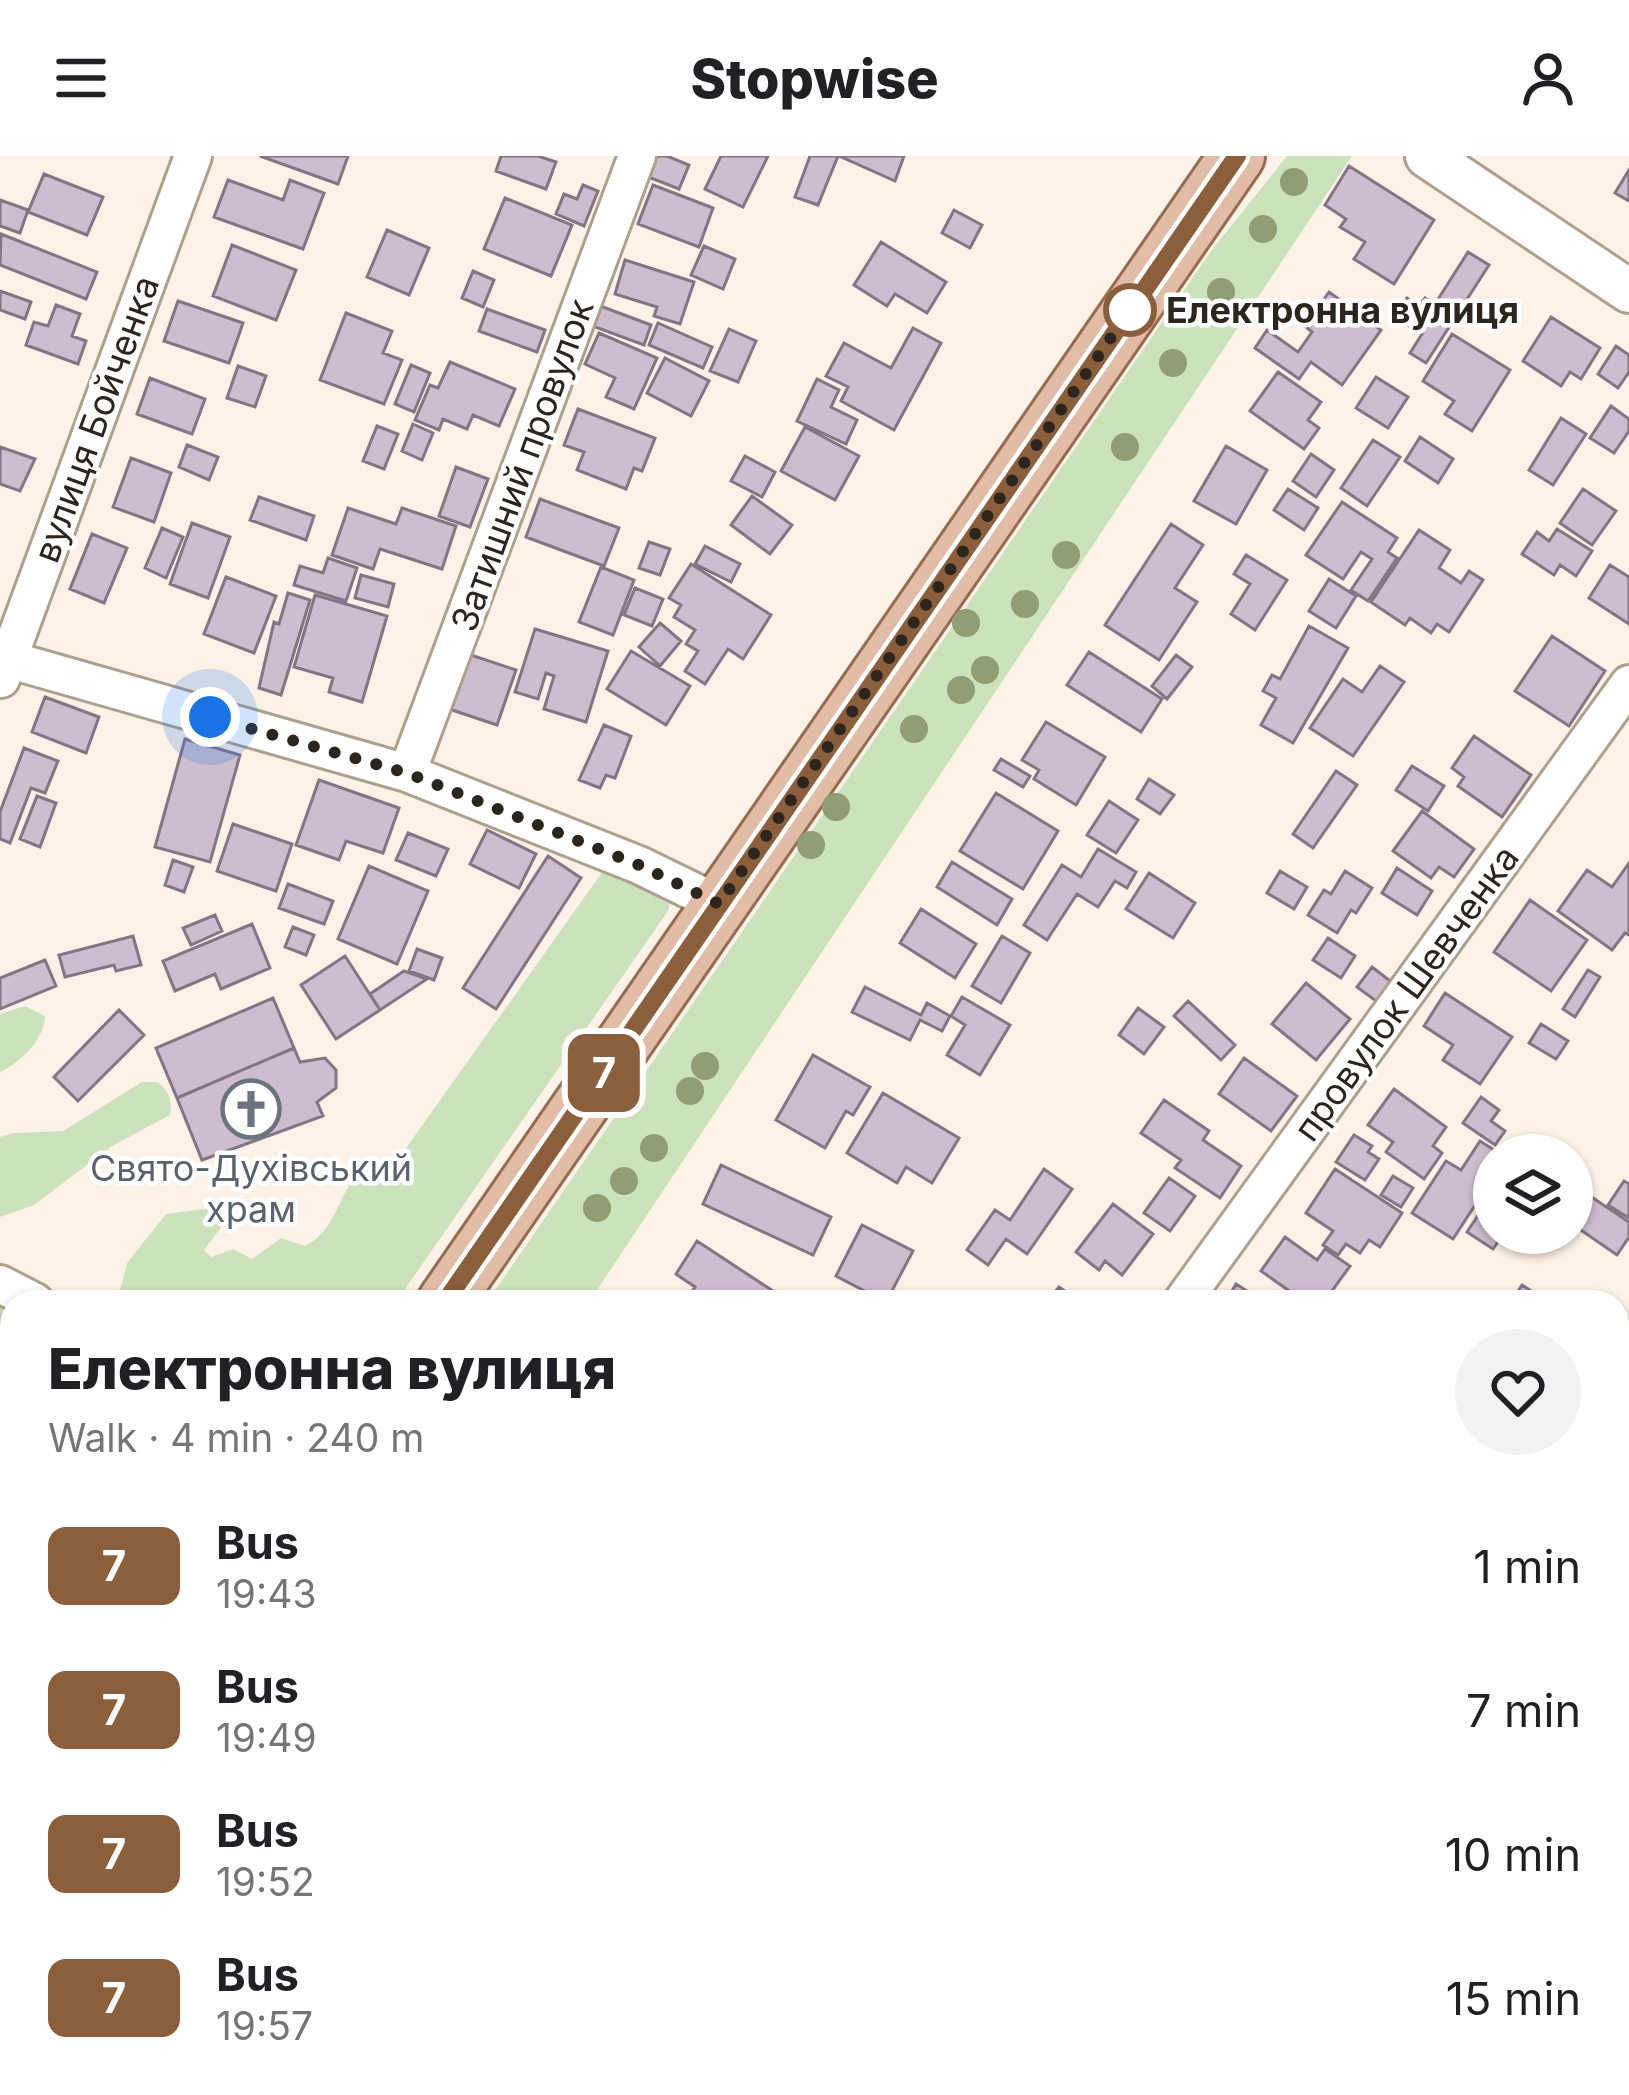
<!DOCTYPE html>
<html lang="en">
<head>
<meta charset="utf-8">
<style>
  body { margin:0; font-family:Inter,sans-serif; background:#f2f2f2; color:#202124; height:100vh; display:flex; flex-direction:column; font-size:45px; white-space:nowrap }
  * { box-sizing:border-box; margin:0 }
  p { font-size:39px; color:#757577 }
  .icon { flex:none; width:66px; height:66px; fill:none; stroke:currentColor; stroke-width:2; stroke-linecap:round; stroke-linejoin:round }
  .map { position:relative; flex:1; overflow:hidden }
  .details { position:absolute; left:0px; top:1134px; width:1629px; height:807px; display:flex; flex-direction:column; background:#fff; border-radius:36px 36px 0 0; box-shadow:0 3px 9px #0004 }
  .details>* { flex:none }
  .badge { padding:0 24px; border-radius:18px; font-size:42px; line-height:78px }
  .controls { position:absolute; left:1473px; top:978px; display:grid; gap:24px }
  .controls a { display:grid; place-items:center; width:120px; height:120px; border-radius:50%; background:#fff; box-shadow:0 3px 9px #0004; font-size:60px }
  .you { position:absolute; width:60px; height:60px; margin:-30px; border:9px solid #fff; border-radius:50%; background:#1a73e8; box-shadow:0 0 0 18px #1a73e833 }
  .map>.badge { position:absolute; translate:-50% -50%; box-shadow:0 0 0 6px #fff }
  .round { display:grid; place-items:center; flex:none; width:126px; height:126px; border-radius:63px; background:#f2f2f2 }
  .summary { display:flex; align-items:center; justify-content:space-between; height:204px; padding:0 48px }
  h1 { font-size:57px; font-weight:800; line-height:90px }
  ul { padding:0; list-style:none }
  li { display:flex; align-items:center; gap:36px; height:144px; padding:0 48px }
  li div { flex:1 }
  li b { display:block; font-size:45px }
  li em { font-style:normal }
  li .badge { min-width:132px; font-weight:700; text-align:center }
  header { display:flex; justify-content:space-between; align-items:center; height:156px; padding:0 48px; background:#fff; font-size:54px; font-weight:800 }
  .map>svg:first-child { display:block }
  .green { fill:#cbe2bc }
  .building { fill:#cebdcf; stroke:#847484; stroke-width:3 }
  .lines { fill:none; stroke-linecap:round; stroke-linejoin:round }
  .minor-casing { stroke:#af9f8d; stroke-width:42 }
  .tertiary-casing { stroke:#af9f8d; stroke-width:48 }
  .primary-casing { stroke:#966b4f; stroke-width:60 }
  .minor { stroke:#fff; stroke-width:36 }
  .tertiary { stroke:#fff; stroke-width:42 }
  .primary { stroke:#e2bca6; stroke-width:54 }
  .tree { fill:#909e74 }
  .line-casing { stroke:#fff; stroke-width:27 }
  .line { stroke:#8b5e3c; stroke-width:18 }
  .walk { stroke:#2b251e; stroke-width:12; stroke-dasharray:0 21.6 }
  .stop-dot { fill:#fff; stroke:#8b5e3c; stroke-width:6 }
  .labels { text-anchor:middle; stroke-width:9; stroke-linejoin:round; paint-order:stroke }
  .stop-label { font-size:36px; font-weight:bold; fill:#2b251e; stroke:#fff; text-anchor:start }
  .street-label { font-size:36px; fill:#2b251e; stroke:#fff }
  .worship-label { font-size:36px; fill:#5b616d; stroke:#fff }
</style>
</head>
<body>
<header><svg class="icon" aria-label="menu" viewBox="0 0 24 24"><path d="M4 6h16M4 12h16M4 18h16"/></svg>Stopwise<svg class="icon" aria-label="person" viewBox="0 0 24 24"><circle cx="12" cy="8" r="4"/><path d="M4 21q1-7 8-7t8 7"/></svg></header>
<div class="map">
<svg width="1629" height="1939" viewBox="0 0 1629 1939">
  <rect width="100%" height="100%" fill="#fdf2e7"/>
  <!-- green -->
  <path class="green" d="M1287,0H1352L589,1146H487L1211,95Z
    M608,708L664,736L670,747L668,755L396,1146H117L127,1107L166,1058L212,1052L223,1057L226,1065L204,1094L211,1101L233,1093L252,1103L281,1082L305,1090C347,1070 335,1011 388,1005L394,1009Z
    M25,850L45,860C44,884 21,906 0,916V858Z
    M142,926H158C169,936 173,944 170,959L112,990L34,1049L0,1061V981L13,977L63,975Z
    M0,1143L12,1149V1711L0,1729Z
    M12,1827V1929H64L58,1939H0V1844Z"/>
  <!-- building -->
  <path class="building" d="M260,0H348L338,28Z
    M501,0H538L556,6L546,33L496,15Z
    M651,0H667L689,9L679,33L643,19Z
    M721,0H768L743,51L705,33Z
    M810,0H838L818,49L795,41Z
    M839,0H904L895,25Z
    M1349,10L1434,64L1394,128L1354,103L1365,86L1340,71L1346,63L1325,49Z
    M1629,14V45L1615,37Z
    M44,18L103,41L87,79L28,56Z
    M228,24L283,44L290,24L324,37L303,93L214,61Z
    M583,29L598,35L584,70L556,58L564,38L577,43Z
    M653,29L713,52L699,91L638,68Z
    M505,42L572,69L551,120L484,93Z
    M0,44L28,54L20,77L0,70Z
    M954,54L982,69L970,92L942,77Z
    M387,74L429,92L409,139L367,121Z
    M1,78L97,116L86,143L0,109Z
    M881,86L946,126L927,157L895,138L887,150L854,129Z
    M232,89L296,114L276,164L213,140Z
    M704,90L735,103L723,133L691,119Z
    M1468,96L1489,109L1426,207L1410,197L1422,178L1395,161L1407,142L1419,150L1425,142L1435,148Z
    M625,104L694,126L680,168L654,160L657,151L615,138Z
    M473,115L494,124L483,151L462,142Z
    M0,135L31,146L25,163L0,154Z
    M1329,136L1381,174L1342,229L1311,206L1299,223L1255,192L1267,174L1298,196L1312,176L1305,170Z
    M178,145L243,167L229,207L164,185Z
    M595,148L651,169L644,189L587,168Z
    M56,149L80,158L72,180L86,185L78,208L26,189L34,166L48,170Z
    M487,153L545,174L537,196L479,175Z
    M346,157L392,175L383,197L402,204L384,248L320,224Z
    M1551,161L1600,192L1581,223L1570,216L1561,230L1523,205Z
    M658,167L712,191L703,212L649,189Z
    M913,172L941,187L894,274L841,245L848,231L826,220L844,187L891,212Z
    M729,173L756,185L738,226L710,215Z
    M599,177L657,202L634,253L606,241L615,222L585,208Z
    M1452,178L1510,214L1472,275L1445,258L1454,245L1423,225Z
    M1616,190L1629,199V216L1618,232L1598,218Z
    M665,202L709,225L691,260L647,237Z
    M450,206L515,233L499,270L473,259L467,273L443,263L439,274L415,264L430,229L438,232Z
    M411,209L430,217L414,256L395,248Z
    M238,210L266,220L255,251L227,242Z
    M1278,216L1321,246L1308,264L1319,272L1304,293L1250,255Z
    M1376,221L1408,241L1388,272L1356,252Z
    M150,222L205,243L192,278L137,258Z
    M817,223L839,234L831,251L857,264L846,288L797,265Z
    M1611,250L1629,263V275L1614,297L1590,282Z
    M578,253L655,282L642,315L634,312L626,333L577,314L584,296L564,289Z
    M1561,262L1586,278L1553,329L1529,314Z
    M413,268L433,277L422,304L402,295Z
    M377,270L398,278L384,313L363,305Z
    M805,271L859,300L835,344L781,315Z
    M1420,281L1453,303L1438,327L1405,305Z
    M1373,284L1400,301L1367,350L1341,332Z
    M187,289L218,301L209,324L179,311Z
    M1226,290L1267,314L1236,368L1194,345Z
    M0,291L35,303L20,335L0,328Z
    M1311,298L1334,314L1316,341L1293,325Z
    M745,300L775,316L762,341L731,325Z
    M131,302L171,317L154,366L113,351Z
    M456,311L488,323L470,371L439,360Z
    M1288,333L1318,352L1304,374L1274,354Z
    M1583,333L1616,355L1592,389L1560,367Z
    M752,340L792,369L770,398L731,369Z
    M259,341L314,360L306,384L250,364Z
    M540,343L619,372L604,410L526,381Z
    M1342,346L1397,382L1388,396L1397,402L1368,445L1351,434L1372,403L1361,396L1343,423L1306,399Z
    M348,352L396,368L402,352L456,370L442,413L380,393L373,413L332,399Z
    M192,367L230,381L208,442L170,428Z
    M1171,368L1203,389L1175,432L1197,446L1159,504L1105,469Z
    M162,372L183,381L166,422L145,412Z
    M1557,373L1592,395L1576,420L1560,409L1554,419L1522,398L1537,376L1549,385Z
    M1419,374L1450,394L1439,412L1461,427L1469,415L1483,424L1449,476L1437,468L1431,477L1410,462L1405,469L1371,446Z
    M92,378L127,392L104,447L70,433Z
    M649,386L670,393L660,419L639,412Z
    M705,390L740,408L731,426L695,408Z
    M1246,399L1287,424L1255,474L1231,458L1250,428L1234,418Z
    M328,402L357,412L346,445L294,429L300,410L323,417Z
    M691,408L771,459L743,503L728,493L705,528L685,515L698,495L686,488L695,474L674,461L681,449L669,442Z
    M1610,409L1629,421V468L1589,442Z
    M601,411L634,424L613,479L579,466Z
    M361,419L394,428L388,451L355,442Z
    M226,421L276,440L254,497L204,478Z
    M1329,423L1356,440L1336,472L1309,455Z
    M635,432L663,443L652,470L624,459Z
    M288,437L310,444L281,539L259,532L274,466L279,468Z
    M315,439L387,460L362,546L329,536L333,522L294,511Z
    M660,467L681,485L660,510L639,491Z
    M1309,470L1348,492L1293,587L1261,569L1276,542L1263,535L1272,519L1280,523Z
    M535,473L608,495L586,566L544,553L554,520L546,517L538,543L515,536Z
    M1552,480L1605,515L1569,570L1515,535Z
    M631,495L690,530L666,569L607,533Z
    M1089,496L1162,543L1141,576L1067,529Z
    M468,498L516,514L497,569L449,553Z
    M1176,499L1192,511L1167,543L1152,530Z
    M1380,510L1404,526L1353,600L1310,572L1343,523L1362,536Z
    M45,541L99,561L86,597L32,576Z
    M1046,566L1105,601L1076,649L1034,623L1039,614L1022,604Z
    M604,569L631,580L615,622L606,619L600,632L579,624Z
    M1474,580L1531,619L1502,661L1458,630L1464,621L1452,612Z
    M185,583L240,599L210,706L155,691Z
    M24,592L58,605L45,637L31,632L10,687L0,683V656Z
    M1001,603L1030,620L1023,631L994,614Z
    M1412,610L1444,630L1428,655L1396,634Z
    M1336,615L1357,629L1313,692L1293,678Z
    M1149,623L1174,639L1160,658L1137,643Z
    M319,624L399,652L383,697L346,685L339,704L296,689Z
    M996,637L1058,675L1023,733L960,695Z
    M37,640L56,647L40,691L20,683Z
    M1109,645L1138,664L1116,697L1087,679Z
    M1422,655L1474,693L1454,721L1439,711L1431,722L1393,695Z
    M233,668L292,688L276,735L217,715Z
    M487,674L536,698L519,732L470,708Z
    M408,677L448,693L436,720L396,704Z
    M1098,693L1136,716L1127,732L1115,725L1098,751L1077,738L1047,784L1024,769L1062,709L1081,721Z
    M548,700L581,722L496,853L463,832Z
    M173,704L193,711L184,736L165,729Z
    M952,706L1012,743L997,769L937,731Z
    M1629,707V779L1625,777L1612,794L1558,755L1587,714L1612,731Z
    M369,710L428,735L397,808L338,783Z
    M1397,712L1432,735L1417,759L1382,737Z
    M1280,715L1307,731L1294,753L1267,737Z
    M1345,715L1372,732L1356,757L1351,754L1337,777L1308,759L1324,734L1331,738Z
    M1149,717L1195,747L1173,782L1126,753Z
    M288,728L333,745L324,768L279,752Z
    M1530,744L1587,784L1551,835L1494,796Z
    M921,753L976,788L955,822L900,787Z
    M215,759L222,775L191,789L183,772Z
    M252,768L270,812L221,833L215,818L175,835L163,805Z
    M293,771L314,779L306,799L285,791Z
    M133,780L141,809L116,815L114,809L65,821L59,799Z
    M1002,780L1030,797L1001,847L972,830Z
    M1328,782L1355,800L1341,822L1313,804Z
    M417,793L442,802L434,824L409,815Z
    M345,800L380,854L336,883L301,829Z
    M45,804L56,830L0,853V822Z
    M1372,811L1394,828L1380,848L1357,831Z
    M1588,814L1600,821L1575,861L1563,853Z
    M404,815L427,823L380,854L370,838Z
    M1306,827L1350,863L1316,904L1272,868Z
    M865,831L921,859L927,847L950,860L942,875L920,864L910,884L852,856Z
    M1445,837L1512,881L1480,928L1443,904L1453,889L1424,870Z
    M962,841L1010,869L980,919L947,899L965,869L951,860Z
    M273,842L294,892L177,942L156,892Z
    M1188,845L1235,889L1221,904L1174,860Z
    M1138,852L1164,871L1144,898L1119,879Z
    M119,854L144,879L78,945L54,921Z
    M1541,868L1568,885L1556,903L1529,887Z
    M294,892L300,906L325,902L336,914V932L317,946L323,960L202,1004L177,942Z
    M813,899L870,931L853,959L846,955L825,992L776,964Z
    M1244,902L1297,940L1271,975L1219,938Z
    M1394,933L1446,971L1433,990L1442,997L1424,1023L1386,996L1393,986L1368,969Z
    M883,937L959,982L932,1027L906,1011L897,1027L847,997Z
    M1481,941L1499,954L1491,965L1505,975L1495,989L1463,967Z
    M1164,944L1209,975L1203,984L1241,1010L1220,1042L1175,1012L1181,1004L1141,977Z
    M1354,979L1372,990L1368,996L1379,1003L1365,1024L1336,1006Z
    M1480,985L1502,999H1494V1020L1453,1083L1412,1057L1446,1005L1461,1014Z
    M721,1009L831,1061L813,1099L703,1048Z
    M1044,1013L1072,1033L1027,1098L1006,1083L988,1109L967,1094L995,1054L1010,1064Z
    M1335,1013L1402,1057L1380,1091L1369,1084L1360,1097L1346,1088L1338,1099L1323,1089L1333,1075L1306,1057Z
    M1393,1020L1413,1032L1401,1051L1381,1039Z
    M1169,1022L1195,1040L1170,1075L1144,1057Z
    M1624,1025L1629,1028V1062L1608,1049Z
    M1572,1028L1629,1066V1081L1617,1099L1572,1068Z
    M1493,1037L1494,1077H1504L1493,1093L1467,1076Z
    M1113,1048L1153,1078L1122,1119L1105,1105L1099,1114L1076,1096Z
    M862,1069L913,1095L886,1146L836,1120Z
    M1285,1081L1317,1104L1325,1093L1350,1110L1324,1146H1295L1298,1141L1261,1115Z
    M697,1085L776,1137L770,1146L687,1143L695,1131L676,1118Z
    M1236,1128L1264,1146H1226Z
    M1522,1129L1548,1146H1511Z
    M1059,1131L1080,1146H1047Z
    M1617,1381L1629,1386L1628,1442L1617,1437Z
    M1617,1458L1629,1465V1498L1617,1491Z
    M1617,1508L1627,1514L1629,1510V1568L1617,1560Z
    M1617,1623L1629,1629L1624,1652L1617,1648Z
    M1618,1843L1629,1852V1927L1617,1917L1621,1904L1617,1901Z
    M120,1929H184L178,1939H136Z
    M207,1929H228L224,1939H202Z
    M483,1929H523L534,1935L531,1939H478Z
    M655,1929H773L767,1939H657L651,1935Z
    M773,1929H786L803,1939H767Z
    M998,1929H1017L1035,1939H992Z
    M1228,1929H1261L1281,1939H1223Z
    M1545,1929H1559L1572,1939H1538Z
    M1559,1929H1597L1611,1939H1572Z"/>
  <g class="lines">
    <defs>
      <path id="minor" d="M0,501L407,617L639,709L719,748
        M1,523L193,0
        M407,617L637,0
        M0,1128L35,1146
        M1182,1146L1629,528
        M1617,1234L1629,1217
        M863,1929L888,1939
        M610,1939L617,1929
        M1126,1939L1133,1929"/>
      <path id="tertiary" d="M1427,0L1629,135"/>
      <path id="primary" d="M445,1146L1237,0
        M0,1786L12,1768"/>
    </defs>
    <!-- minor casing -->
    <use href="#minor" class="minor-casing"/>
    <!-- tertiary casing -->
    <use href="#tertiary" class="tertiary-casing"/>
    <!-- primary casing -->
    <use href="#primary" class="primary-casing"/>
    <!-- minor -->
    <use href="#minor" class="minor"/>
    <!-- tertiary -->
    <use href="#tertiary" class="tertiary"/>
    <!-- primary -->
    <use href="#primary" class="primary"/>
  </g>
  <!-- trees -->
  <g class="tree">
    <circle cx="1294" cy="26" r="14"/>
    <circle cx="1263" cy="73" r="14"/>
    <circle cx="1221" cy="136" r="14"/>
    <circle cx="1173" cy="207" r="14"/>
    <circle cx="1125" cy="291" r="14"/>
    <circle cx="1066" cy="399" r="14"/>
    <circle cx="1025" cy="448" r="14"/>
    <circle cx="966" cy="467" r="14"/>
    <circle cx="985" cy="514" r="14"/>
    <circle cx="961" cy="534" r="14"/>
    <circle cx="914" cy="573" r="14"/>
    <circle cx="836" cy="651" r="14"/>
    <circle cx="811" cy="689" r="14"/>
    <circle cx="705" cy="910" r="14"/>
    <circle cx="690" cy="935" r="14"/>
    <circle cx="654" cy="992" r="14"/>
    <circle cx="624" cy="1025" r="14"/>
    <circle cx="597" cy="1052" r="14"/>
  </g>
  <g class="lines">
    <defs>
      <path id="line" d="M445,1146L1237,0"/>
    </defs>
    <!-- line casing -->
    <use href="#line" class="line-casing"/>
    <!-- line -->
    <use href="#line" class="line"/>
    <!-- walk -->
    <path class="walk" d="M210,561L407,617L639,709L719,748L1130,154"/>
  </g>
  <!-- icons -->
  <defs>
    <symbol id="church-ring" viewBox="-11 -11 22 22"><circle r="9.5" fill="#fff" stroke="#6b7280" stroke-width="1.5"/><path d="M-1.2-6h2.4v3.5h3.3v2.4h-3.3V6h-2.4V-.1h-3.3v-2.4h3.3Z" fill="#6b7280"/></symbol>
  </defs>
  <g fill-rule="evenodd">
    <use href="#church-ring" x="218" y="920" width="66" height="66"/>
  </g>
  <!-- markers -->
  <circle class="stop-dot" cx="1130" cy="154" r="24"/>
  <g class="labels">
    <!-- stop labels -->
    <g class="stop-label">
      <text x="1166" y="167">Електронна вулиця</text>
    </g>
    <!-- street labels -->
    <g class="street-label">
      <text transform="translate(96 263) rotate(-70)" y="13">вулиця Бойченка</text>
      <text transform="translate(522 309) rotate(-70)" y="13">Затишний провулок</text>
      <text transform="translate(1406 837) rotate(-54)" y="13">провулок Шевченка</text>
    </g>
    <!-- worship labels -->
    <g class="worship-label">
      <text x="251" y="1025">Свято-Духівський<tspan x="251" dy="41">храм</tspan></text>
    </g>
  </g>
</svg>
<div class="controls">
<a><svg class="icon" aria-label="layers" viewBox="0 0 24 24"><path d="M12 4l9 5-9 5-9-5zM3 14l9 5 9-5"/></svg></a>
</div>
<div class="you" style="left:210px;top:561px"></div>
<b class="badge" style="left:604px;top:917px;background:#8b5e3c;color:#fff">7</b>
<section class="details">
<div class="summary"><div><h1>Електронна вулиця</h1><p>Walk · 4 min · 240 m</p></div><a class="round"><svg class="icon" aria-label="heart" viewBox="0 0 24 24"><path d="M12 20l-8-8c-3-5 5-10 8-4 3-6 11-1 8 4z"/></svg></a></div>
<ul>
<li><span class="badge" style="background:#8b5e3c;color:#fff">7</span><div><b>Bus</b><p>19:43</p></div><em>1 min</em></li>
<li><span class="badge" style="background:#8b5e3c;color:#fff">7</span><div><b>Bus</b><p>19:49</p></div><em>7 min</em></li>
<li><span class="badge" style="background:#8b5e3c;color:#fff">7</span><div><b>Bus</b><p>19:52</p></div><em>10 min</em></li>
<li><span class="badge" style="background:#8b5e3c;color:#fff">7</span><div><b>Bus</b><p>19:57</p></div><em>15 min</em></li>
</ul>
</section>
</div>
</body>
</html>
